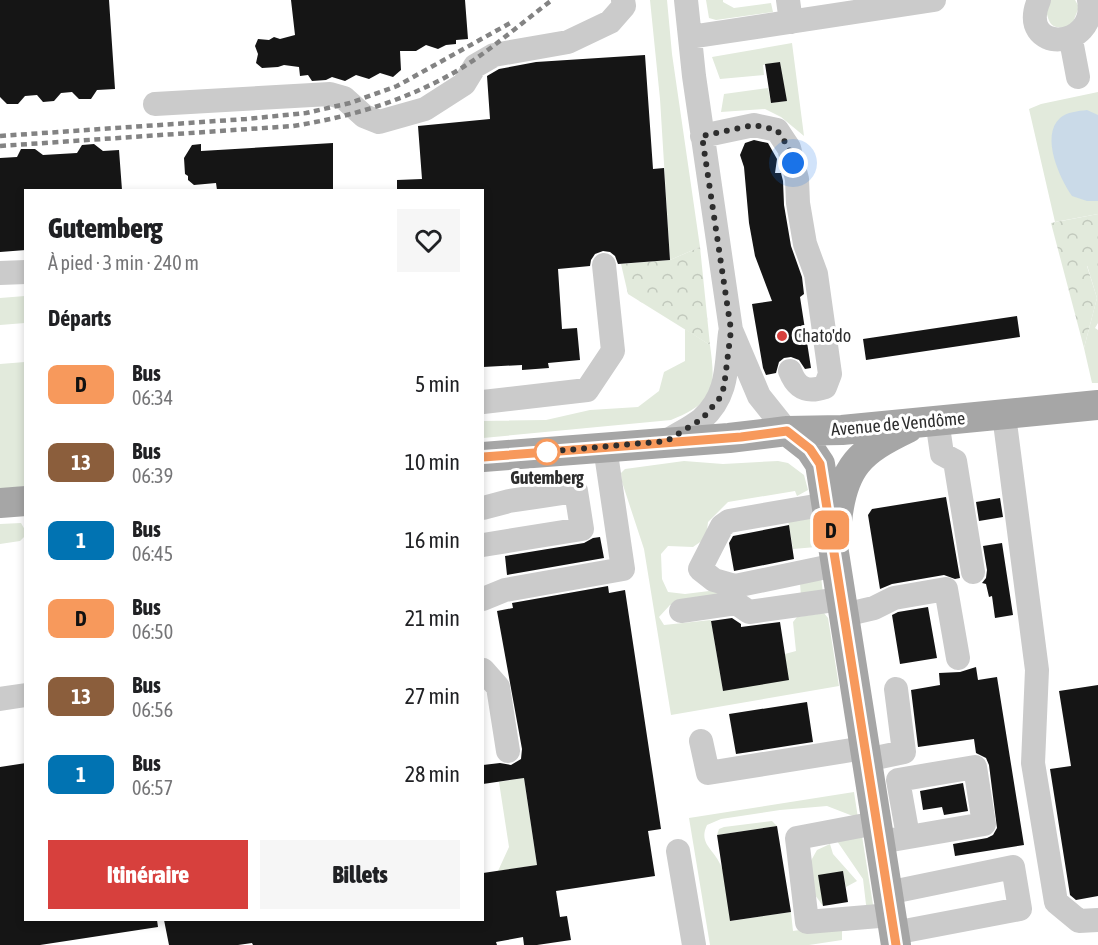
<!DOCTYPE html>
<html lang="fr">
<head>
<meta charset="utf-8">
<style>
  body { margin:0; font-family:"Asap Condensed",sans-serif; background:#f6f6f6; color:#202124; height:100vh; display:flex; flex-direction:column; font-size:22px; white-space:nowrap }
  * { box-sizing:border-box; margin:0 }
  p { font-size:20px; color:#757577 }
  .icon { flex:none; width:33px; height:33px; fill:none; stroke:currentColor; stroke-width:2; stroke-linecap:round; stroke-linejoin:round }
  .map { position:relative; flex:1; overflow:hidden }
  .side { position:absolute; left:24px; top:189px; width:460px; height:732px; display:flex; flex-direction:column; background:#fff; border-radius:0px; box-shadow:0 3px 9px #0003 }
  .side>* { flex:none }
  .badge { padding:0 12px; border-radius:9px; font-size:21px; line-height:39px }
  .you { position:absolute; width:30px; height:30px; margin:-15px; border:4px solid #fff; border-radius:50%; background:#1a73e8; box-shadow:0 0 0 9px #1a73e833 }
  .map>.badge { position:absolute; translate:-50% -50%; box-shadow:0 0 0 3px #fff }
  h2 { padding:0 24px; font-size:22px; line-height:54px }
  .round { display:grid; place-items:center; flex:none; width:63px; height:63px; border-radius:0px; background:#f6f6f6 }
  .headline { display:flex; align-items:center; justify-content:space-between; height:102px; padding:0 24px }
  h1 { font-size:28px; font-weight:800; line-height:45px }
  .primary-button { display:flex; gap:12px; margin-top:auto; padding:12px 24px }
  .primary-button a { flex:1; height:69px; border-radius:0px; background:#d7403d; color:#fff; font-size:24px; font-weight:800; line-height:69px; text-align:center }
  .primary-button a+a { background:#f6f6f6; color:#202124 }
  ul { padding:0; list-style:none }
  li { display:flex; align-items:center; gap:18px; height:78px; padding:0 24px }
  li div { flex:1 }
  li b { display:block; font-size:22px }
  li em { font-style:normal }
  li .badge { min-width:66px; font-weight:700; text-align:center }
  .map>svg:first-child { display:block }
  .grass { fill:#e2eadc }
  .forest { fill:url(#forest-crowns) }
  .water { fill:#cadae8 }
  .building { fill:#151515 }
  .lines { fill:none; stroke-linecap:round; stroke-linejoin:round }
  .minor { stroke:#cbcbcb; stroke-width:24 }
  .major { stroke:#a6a6a6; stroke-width:30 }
  .rail { stroke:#838383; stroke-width:4.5; stroke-dasharray:6 4.5; stroke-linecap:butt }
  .line-casing { stroke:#fff; stroke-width:14 }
  .line { stroke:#f7995c; stroke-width:9 }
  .walk { stroke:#2e2e2e; stroke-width:6; stroke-dasharray:0 10.8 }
  .poi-dot { fill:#d7403d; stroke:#fff; stroke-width:2 }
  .stop-dot { fill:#fff; stroke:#f7995c; stroke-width:3 }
  .labels { text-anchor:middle; stroke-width:6; stroke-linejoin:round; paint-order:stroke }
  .poi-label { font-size:18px; fill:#2e2e2e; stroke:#fff; text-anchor:start }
  .street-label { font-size:18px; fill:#2e2e2e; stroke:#fff }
  .stop-label { font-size:18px; font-weight:bold; fill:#2e2e2e; stroke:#fff }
</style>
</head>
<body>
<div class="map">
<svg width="1098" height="945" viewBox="0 0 1098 945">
  <defs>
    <pattern id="forest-crowns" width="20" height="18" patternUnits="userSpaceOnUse" patternTransform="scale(1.5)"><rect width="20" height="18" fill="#e2eadc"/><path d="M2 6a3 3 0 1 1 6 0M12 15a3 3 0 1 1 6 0" fill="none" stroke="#c2c9bd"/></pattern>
  </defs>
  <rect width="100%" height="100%" fill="#fff"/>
  <!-- grass -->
  <path class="grass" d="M650,0H667L672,54L700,247L670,260L660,99Z
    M706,0H723V2L734,8L771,3L773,12L716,20L709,18Z
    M1051,0H1075L1079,7L1071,27C1054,28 1050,29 1046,10Z
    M792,43L804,136L781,117L765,109L721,112L724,94L768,88L771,103L786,101L780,62L763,65L764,75L720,79L712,57Z
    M1098,92V214L1055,222L1029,109L1041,104Z
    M1087,265L1098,266V323L1095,328L1098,330V383H1092L1084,348L1097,298Z
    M25,296V323L0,325V298Z
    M685,329L710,345C716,389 715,402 671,420L483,438V421L546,420L590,410L638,407L659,391L664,372L685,361Z
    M25,362V486L0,490V364Z
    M684,461L723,464L778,461L788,463L804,475L808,490L797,496L795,491L728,502L708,522L706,538L693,547L668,546L661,554L662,579L668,592L685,594L821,577L823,593L801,597L800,583L670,605L659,617L664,625L711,620L723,691L785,654L796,651L793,622L797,617L824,613L828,618L839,686L671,715L644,549L622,482L621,473L625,469Z
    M811,515L816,547L793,549L788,520Z
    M21,523L25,530V536L20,541L0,544V524Z
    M524,778L537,865L498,871L509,847L499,782Z
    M854,792L858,818L827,806L780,810L721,819L707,825C698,844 714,849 721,866C727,878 728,907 731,921L791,912L793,931L820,927H876L842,931V940L809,945H710L689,818Z
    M772,821L777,826L717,835L719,829L724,827Z
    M862,836L874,911L867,913L863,879L837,841Z
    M830,844L833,854L857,881L846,887L843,871L823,906L815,895L808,866L817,850Z"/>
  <!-- forest -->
  <path class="forest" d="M1098,214V266H1087L1097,298L1084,348L1051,223Z
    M700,247L710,345L628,294L621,264L670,260Z"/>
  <!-- water -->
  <path class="water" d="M1087,110L1098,115V201H1087L1072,196C1060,179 1040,136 1060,118C1067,112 1078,111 1087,110Z"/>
  <!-- building -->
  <path class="building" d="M0,0H109L115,89L97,90L91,99H79L72,92L61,93L54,101L43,102L37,95L25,96L18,104H7L0,97Z
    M291,0H465L468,39L456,40V44L446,45L438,49L426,45L416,51H400L401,70L393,77L380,73L369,79L356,75L345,81L332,77L326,80L312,81L308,75L300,76L299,67L284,65L278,67L262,68L256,63L258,54L255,46L258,39L269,40L274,37L280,39L295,35Z
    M645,55L653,169L664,168L670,260L618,264L615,256L610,252L603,251L595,254L591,260L590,266L558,269L562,329L577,328L580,360L548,363L549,368L522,370V365L483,367V190H397V180L422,179L418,126L490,119L487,76L499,69L536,62Z
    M780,62L787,101L771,103L765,64Z
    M754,140L768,143L777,159L775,173H781L783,181L784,205L791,246L802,277L804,294L800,297L811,368L805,369L799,360L791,357L784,358L779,362L776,373L766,375L763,368L752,304L772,301L755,256L749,223L744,167L740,155L745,143Z
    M333,143V190H217L216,183L194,185L188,180V176L185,174L184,158L192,145L201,144V151Z
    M94,144L103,151L119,150L122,190H26V250L0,252V158L17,157L21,149H35L43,155L77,153L82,145Z
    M1017,316L1020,337L866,360L863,339Z
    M946,497L960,578L955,579L944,575L892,584L880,589L868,515L872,509Z
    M1000,498L1003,517L979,521L976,502Z
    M789,525L794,559L734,571L729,543L733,536Z
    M600,537L604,558L507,575L505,556L584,543L593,538Z
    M1002,543L1013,615L995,618L992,596L989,597L986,584L982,583L986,578L987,570L983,546Z
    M608,586L609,593L625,590L661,829L648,831L655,876L556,891L560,917L567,916L571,940L537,945H524L523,937L496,942L497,945H253L252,943L238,945H169L164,920H483V873L537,865L524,778L483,784V765L500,763L511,765L521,759L522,749L497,611L513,608L512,603Z
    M928,607L937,658L900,664L892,615L898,612Z
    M732,618L741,624V627L780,622L789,680L723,691L711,621Z
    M976,667L978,680L997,677L1024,845L955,856L953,844L987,838L993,835L997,828L989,765L986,758L976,753L974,739L918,747L911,690L940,685L939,673L960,672Z
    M1098,685V896L1076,900L1070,895L1050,769L1071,766L1059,691Z
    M807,702L813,742L736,754L729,714Z
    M26,763V920H157L158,927L40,945H0V767Z
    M963,783L968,811L944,815L942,807L923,810L920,791Z
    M777,826L791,912L730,921L717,835Z
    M843,871L848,902L823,906L818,875Z"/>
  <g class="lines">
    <!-- minor -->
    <path class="minor" d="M686,0L694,76L731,330L759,396L787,431
      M788,0L791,22
      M1039,0C1016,54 1098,51 1089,0
      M690,37L934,0
      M1071,40L1078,77
      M155,104L330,94L344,98L364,116L379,122L425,109L464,84L475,66L494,55L568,42L610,22L624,6L623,0
      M702,136L754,125L777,130L789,148L797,179L798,203L805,244L816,274L830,374L825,387C807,393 797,389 790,371
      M0,273L26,272
      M483,402L587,390L613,351L604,265
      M1004,415L1037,670L1033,763L1056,902L1079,921L1098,920
      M937,420L942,454L955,461L973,572
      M667,441C678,434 692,427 702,419C729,395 726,365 730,333
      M827,504L729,521L722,526L700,569L714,580L735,586L836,565
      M483,508L509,501L576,491L582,529L483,545
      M483,599L505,590L623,569L605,447
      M681,611L736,603L749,612L841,599
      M844,615L874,608L894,598L946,589L958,658
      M483,670L498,687L508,751
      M0,699L26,695
      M701,741L708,773L864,748
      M866,760L904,752L896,689
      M876,823L797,838L807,922L891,915
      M880,842L984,824L975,767L898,780L908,836
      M678,851L694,945
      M887,893L1013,867L1020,909L894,933"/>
    <!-- major -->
    <path class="major" d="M787,431L810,449L820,464L896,945
      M483,457L729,438L787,431L842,430L1098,405
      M0,503L26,501
      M837,521C843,466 860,451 908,428"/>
    <!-- rail -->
    <path class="rail" d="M0,136L246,119L306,113L350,103L397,86L512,22
      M0,146L293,126C350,117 404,101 455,72C489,52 520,24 552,0"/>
  </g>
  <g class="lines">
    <defs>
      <path id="line" d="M483,457L741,437L787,431L810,449L820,464L896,945"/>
    </defs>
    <!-- line casing -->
    <use href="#line" class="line-casing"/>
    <!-- line -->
    <use href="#line" class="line"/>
    <!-- walk -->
    <path class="walk" d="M547,452H544L667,441L702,419L719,399L724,387L731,330L702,136L754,125L777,130L789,148L793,163"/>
  </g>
  <!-- markers -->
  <circle class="poi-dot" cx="782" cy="336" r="6"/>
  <circle class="stop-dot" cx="547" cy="452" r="12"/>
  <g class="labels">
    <!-- poi labels -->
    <g class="poi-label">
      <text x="794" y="342">Chato'do</text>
    </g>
    <!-- street labels -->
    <g class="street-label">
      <text transform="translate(898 424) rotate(-5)" y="6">Avenue de Vendôme</text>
    </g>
    <!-- stop labels -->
    <g class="stop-label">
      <text x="547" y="484">Gutemberg</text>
    </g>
  </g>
</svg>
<div class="you" style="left:793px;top:163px"></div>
<b class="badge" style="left:831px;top:530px;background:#f7995c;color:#111">D</b>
<section class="side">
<div class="headline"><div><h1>Gutemberg</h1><p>À pied · 3 min · 240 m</p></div><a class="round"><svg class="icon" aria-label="heart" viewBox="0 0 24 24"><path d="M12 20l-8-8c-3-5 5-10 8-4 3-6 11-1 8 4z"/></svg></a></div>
<h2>Départs</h2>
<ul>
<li><span class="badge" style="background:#f7995c;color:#111">D</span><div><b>Bus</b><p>06:34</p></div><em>5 min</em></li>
<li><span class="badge" style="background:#8b5e3c;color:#fff">13</span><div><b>Bus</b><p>06:39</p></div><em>10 min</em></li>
<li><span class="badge" style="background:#0173b2;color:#fff">1</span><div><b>Bus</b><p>06:45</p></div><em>16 min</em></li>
<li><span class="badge" style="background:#f7995c;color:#111">D</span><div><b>Bus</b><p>06:50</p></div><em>21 min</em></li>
<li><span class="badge" style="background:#8b5e3c;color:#fff">13</span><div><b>Bus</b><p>06:56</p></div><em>27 min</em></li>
<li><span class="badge" style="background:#0173b2;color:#fff">1</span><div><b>Bus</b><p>06:57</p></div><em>28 min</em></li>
</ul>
<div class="primary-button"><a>Itinéraire</a><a>Billets</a></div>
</section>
</div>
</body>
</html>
